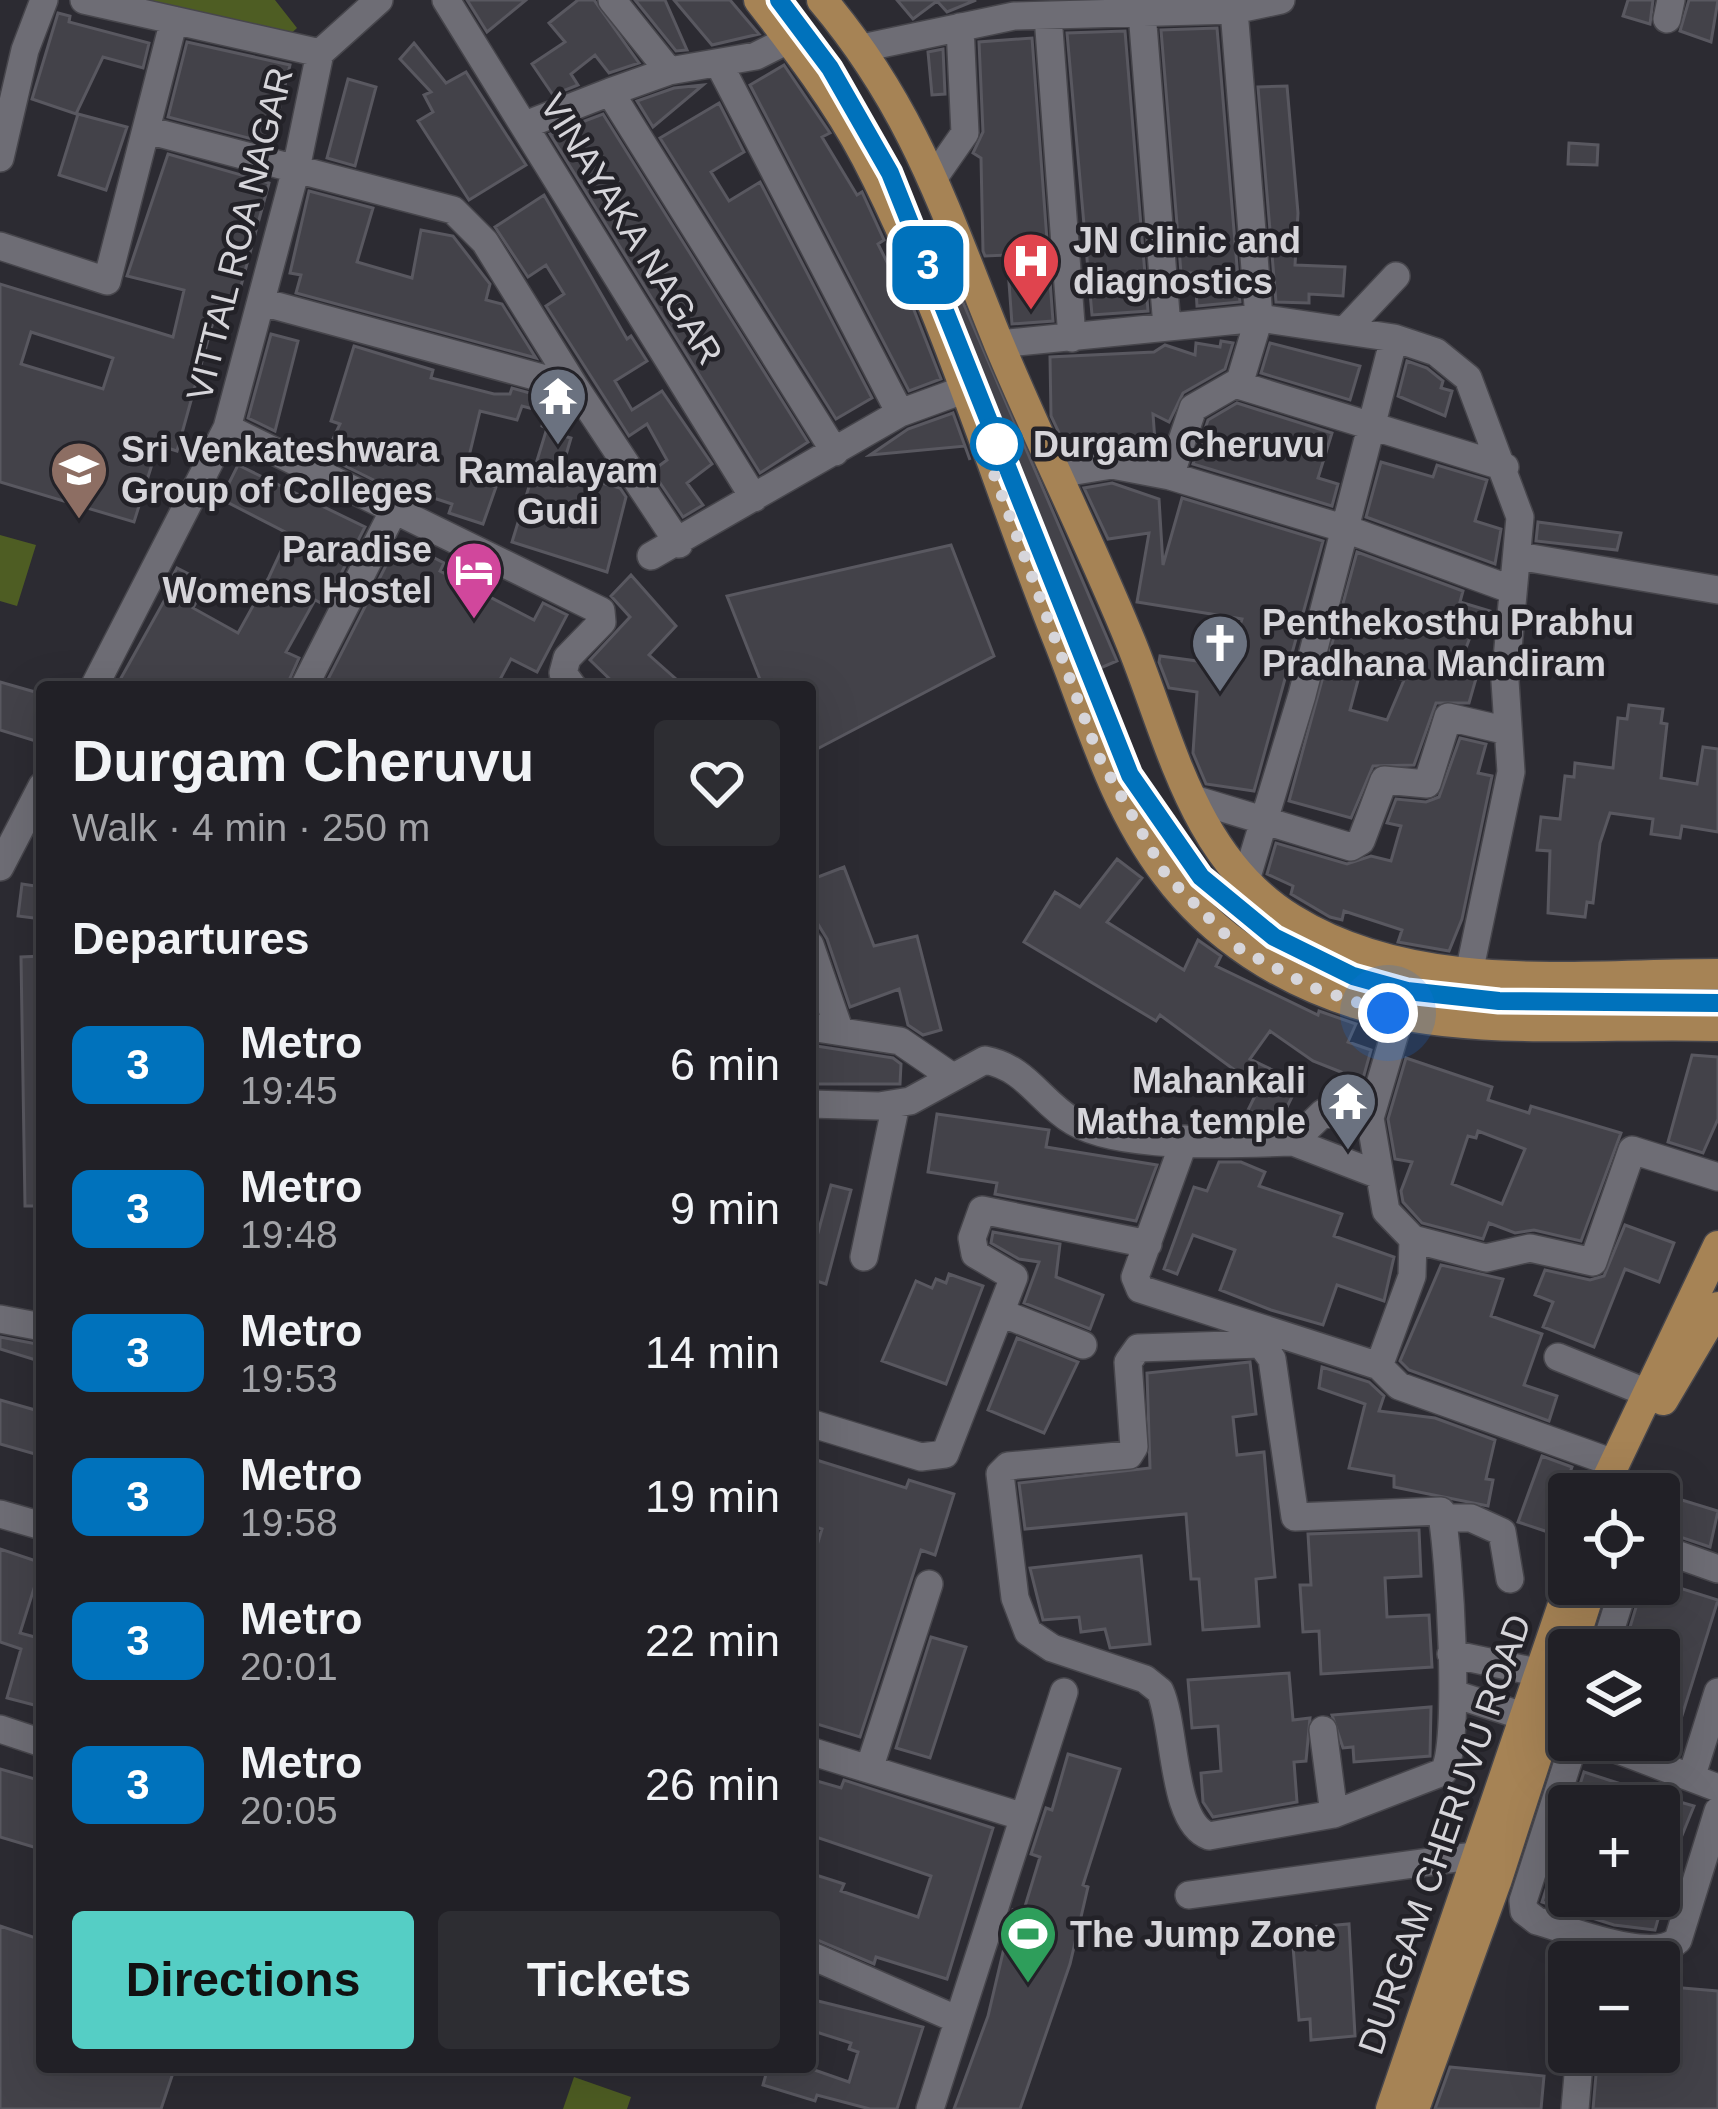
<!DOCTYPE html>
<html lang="en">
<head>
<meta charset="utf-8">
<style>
  body { margin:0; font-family:Arial,sans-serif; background:#2d2d32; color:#f1f3f6; height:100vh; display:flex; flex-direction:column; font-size:45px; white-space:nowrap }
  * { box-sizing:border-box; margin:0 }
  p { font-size:39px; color:#a2a3a7 }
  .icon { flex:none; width:66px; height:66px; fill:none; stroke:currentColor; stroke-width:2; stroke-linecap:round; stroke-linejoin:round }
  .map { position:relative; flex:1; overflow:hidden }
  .sheet { position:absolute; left:36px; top:681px; width:780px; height:1392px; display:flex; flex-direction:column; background:#212026; border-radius:12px; box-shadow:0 12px 48px #0002,0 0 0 3px #3e3e43 }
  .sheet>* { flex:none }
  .badge { padding:0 24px; border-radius:18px; font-size:42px; line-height:78px }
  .fabs { position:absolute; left:1548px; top:1473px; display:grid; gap:24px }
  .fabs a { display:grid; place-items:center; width:132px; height:132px; border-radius:12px; background:#212026; box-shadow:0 12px 48px #0002,0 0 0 3px #3e3e43; font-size:60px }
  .you { position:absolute; width:60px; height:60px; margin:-30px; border:9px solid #fff; border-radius:50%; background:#1a73e8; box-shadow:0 0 0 18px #1a73e833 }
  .map>.badge { position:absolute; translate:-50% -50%; box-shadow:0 0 0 6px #fff }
  h2 { padding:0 36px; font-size:45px; line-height:108px }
  .round { display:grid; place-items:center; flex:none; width:126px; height:126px; border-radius:12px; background:#2d2d32 }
  .headline { display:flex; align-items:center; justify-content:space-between; height:204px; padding:0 36px }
  h1 { font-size:57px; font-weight:700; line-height:90px }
  .button { display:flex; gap:24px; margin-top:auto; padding:24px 36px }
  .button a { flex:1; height:138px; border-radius:12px; background:#55cec5; color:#111; font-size:48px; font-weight:700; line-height:138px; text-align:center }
  .button a+a { background:#2d2d32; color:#f1f3f6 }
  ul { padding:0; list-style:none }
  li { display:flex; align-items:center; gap:36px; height:144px; padding:0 36px }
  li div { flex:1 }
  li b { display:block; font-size:45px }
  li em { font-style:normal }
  li .badge { min-width:132px; font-weight:700; text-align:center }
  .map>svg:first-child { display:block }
  .green { fill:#4e5d23 }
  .building { fill:#434249; stroke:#595860; stroke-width:3; fill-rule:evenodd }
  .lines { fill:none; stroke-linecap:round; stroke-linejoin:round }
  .minor-casing { stroke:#47464c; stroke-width:30 }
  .major-casing { stroke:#47464c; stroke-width:33 }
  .minor { stroke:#6e6d75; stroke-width:27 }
  .major { stroke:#a68355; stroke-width:30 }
  .rail { stroke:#7a797f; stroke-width:6 }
  .line-casing { stroke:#fff; stroke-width:27 }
  .line { stroke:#0072bc; stroke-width:18 }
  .walk { stroke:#d6d5da; stroke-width:12; stroke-dasharray:0 21.6 }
  .stop-dot { fill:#fff; stroke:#0072bc; stroke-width:6 }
  .labels { text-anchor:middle; stroke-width:9; stroke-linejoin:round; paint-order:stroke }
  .street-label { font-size:36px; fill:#d6d5da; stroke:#232228 }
  .poi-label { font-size:36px; font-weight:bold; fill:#d6d5da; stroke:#232228; text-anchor:start }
  .stop-label { font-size:36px; font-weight:bold; fill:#d6d5da; stroke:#232228; text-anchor:start }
</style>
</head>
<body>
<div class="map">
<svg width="1718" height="2109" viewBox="0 0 1718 2109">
  <rect width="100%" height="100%" fill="#2c2b32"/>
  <!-- green -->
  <path class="green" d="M120,0H275L297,28L285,39Z
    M0,535L36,545L17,606L0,601Z
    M574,2077L631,2097L627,2109H563Z"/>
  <!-- building -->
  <path class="building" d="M467,0H526L487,32Z
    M578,0H594L639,63L609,73L595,55L571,74L578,85L553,95L532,64L565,42L549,23Z
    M635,0H665L687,50L676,51Z
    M674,0H730L759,34L712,45Z
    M897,0H976L947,12L937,1L913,19Z
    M1628,0H1653L1650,24L1623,16Z
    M1689,0H1718L1711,42L1680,31Z
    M58,13L70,16L69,22L149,43L143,68L103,57L76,114L32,99Z
    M1217,28L1240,302L1197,306L1195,273H1181L1161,30Z
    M1125,31L1148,311L1092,315L1067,33Z
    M1032,38L1053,321L1012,324L1007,255L985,256L983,251L981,158L973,153L983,132L979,42Z
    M187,42L290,65L271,144L168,117Z
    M414,43L446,83L466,72L526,165L469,200L418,121L433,112L424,95L431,92L400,59Z
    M943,49L945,94L932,95L928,52Z
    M784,65L830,133L822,137L857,195L862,192L884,240L878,244L898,284L903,282L941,379L909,391L750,85Z
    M348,79L376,87L355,166L327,158Z
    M703,85L653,127L637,101L674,88Z
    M1287,86L1298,213L1295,265L1345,267L1343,296L1309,294V303L1276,302L1258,87Z
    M719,103L744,152L711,172L729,201L760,182L872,398L836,419L660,138Z
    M78,114L127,127L106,190L59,175Z
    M603,114L808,442L760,473L550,134Z
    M1569,143L1598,145L1597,165L1568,164Z
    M168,154L269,183L235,308L218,304L177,451L158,445L134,522L0,482V284L173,337L184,290L127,276ZM31,332L113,358L103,389L21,364Z
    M309,191L373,208L357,262L412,278L421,230L453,236L490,284L486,300L502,304L536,358L296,293L301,275L290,273Z
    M544,195L627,339L631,336L647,361L615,381L632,410L662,391L712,464L687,483L703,505L683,517L652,471L667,460L647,424L629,436L546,306L564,294L546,265L528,277L495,227Z
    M947,265L1117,661L1091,672L939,268Z
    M271,334L298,341L275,431L248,418Z
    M1221,341L1233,343L1225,369L1183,393L1169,422L1153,414L1156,455L1110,447L1069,454L1051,416L1050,357L1154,352L1165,345L1195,355L1196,343L1220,347Z
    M1270,343L1360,366L1350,400L1261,373Z
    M354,346L433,370L431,378L494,394H510L512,388L562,402L564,436L571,438L561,472L620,488L626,497L607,572L512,542L547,428L542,426L545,412L522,406L517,420L480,411L464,477L496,487L483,524L449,513L452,504L400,487L398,492L325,456L340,424L331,421Z
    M1407,361L1427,368L1443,381L1441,388L1452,391L1445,416L1398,396Z
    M1237,403L1332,433L1318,478L1338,484L1332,506L1193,464L1208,420Z
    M953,413L970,460L965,446L870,455L908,429Z
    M1381,462L1433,477L1437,465L1487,480L1475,521L1501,529L1495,564L1366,517Z
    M238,465L365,527L325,605L315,600L286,652L299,658L286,687H116L173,585L169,583L177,568L206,583L193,608L238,633L269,577L289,534L221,499Z
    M1112,483L1159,499L1163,565L1182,498L1323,541L1254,791L1206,784L1193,753L1197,692L1169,688L1159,662L1160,656L1227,665L1242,619L1137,602L1149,533L1108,539L1084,488Z
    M1538,522L1621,533L1617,550L1536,541Z
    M399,540L444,563L440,571L534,620L543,603L567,615L537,672L511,659L496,687H324Z
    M951,545L994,656L817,749L810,743V687H763L727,596Z
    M1357,552L1463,591L1460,602L1490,611L1485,627L1475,624L1463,656L1481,661L1469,703H1436L1414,765L1373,766L1351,818L1289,801ZM1361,669L1404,680L1387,720L1350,710Z
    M631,575L676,626L649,655L685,687H618L590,660L630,617L611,596Z
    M0,682L42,694V743L0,730Z
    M1629,705L1663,709L1661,723L1667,724L1661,778L1697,784L1703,747L1718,749V832L1682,826L1680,838L1651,834L1653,819L1610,813L1600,843L1593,903L1587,902L1585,917L1548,913L1550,851L1537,850L1541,817L1560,819L1565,776L1574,777L1575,763L1613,768L1618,718L1627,719Z
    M1460,738L1486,744L1478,773L1492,776L1462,919L1449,951L1398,942L1402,930L1344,911L1342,920L1330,917L1291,894L1293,886L1267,874L1276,843L1347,864L1371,856L1391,861L1401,826L1387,823L1396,799L1426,802L1439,797Z
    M1117,859L1142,878L1107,922L1184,970L1198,940L1221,956L1216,966L1318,1015L1319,1011L1356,1024L1348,1042L1371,1050L1359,1093L1339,1079L1341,1072L1313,1061L1270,1031L1250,1059L1299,1083L1278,1125H1269L1246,1114L1259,1088L1160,1015L1156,1021L1024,942L1055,892L1080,907Z
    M844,867L874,946L917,936L941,1030L923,1035L908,1025L899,989L850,1007L827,939L810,911V880Z
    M22,884L42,887V919L18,916Z
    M42,956V1206H25L21,957Z
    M810,1045L893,1058L901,1064L900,1084H810Z
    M1692,1055L1718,1057V1119L1703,1153L1668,1142Z
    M1406,1058L1492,1087L1488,1100L1529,1113L1531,1106L1621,1133L1581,1241L1534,1230L1515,1233L1489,1223L1483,1239L1422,1223L1403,1202L1401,1191L1412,1162L1395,1159L1388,1119ZM1478,1131L1525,1149L1502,1204L1452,1184L1468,1136L1476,1138Z
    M937,1114L1049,1130L1046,1147L1157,1165L1136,1221L995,1194L997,1183L928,1172Z
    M1219,1162H1241L1265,1172L1259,1186L1342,1214L1334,1236L1394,1257L1384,1301L1337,1285L1323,1325L1271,1310L1220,1290L1235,1250L1193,1235L1177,1274L1164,1269L1194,1187L1207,1191Z
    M831,1185L851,1190L826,1284L810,1279V1262Z
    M1625,1225L1674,1243L1659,1282L1625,1269L1594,1347L1543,1327L1553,1302L1535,1295L1545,1270L1590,1280L1604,1276Z
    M993,1232L1060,1244L1056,1277L1103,1295L1090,1329L1024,1303L1039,1262L1019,1259L991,1243Z
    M1441,1265L1503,1279L1491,1316L1542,1334L1524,1385L1557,1396L1549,1421L1409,1370L1400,1361Z
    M949,1274L983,1286L946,1384L882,1361L916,1281L932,1288L936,1279L946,1283Z
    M0,1337L42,1345V1362L0,1349Z
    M1017,1338L1078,1362L1044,1433L988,1410Z
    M1250,1362L1256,1414L1233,1417L1237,1455L1264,1452L1275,1577L1256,1579L1259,1626L1203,1630L1199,1579H1191L1186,1514L1025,1529L1019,1483L1150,1468L1147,1373Z
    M1322,1367L1369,1382L1384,1396L1379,1411L1435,1418L1495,1440L1486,1479L1493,1480L1488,1506L1394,1487V1476L1349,1468L1365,1404L1319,1388Z
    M0,1400L42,1412V1456L0,1444Z
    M1542,1456L1572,1467L1548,1532L1518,1522Z
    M810,1458L906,1488L909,1480L954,1494L935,1555L921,1550L860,1737L810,1722V1568L822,1529L810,1525Z
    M1659,1493L1718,1511L1710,1547L1659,1530Z
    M1419,1530L1421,1576L1385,1578L1387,1617L1429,1615L1432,1667L1321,1674L1319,1631L1303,1632L1300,1585H1311L1308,1534Z
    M0,1549L42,1563L20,1633L42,1639V1707L7,1698L21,1649L0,1642Z
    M1141,1556L1150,1644L1110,1648L1105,1629L1081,1632L1079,1617L1043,1620L1030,1568Z
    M1643,1584H1667L1718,1600L1671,1751L1643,1740H1659V1650L1624,1647Z
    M931,1637L966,1647L930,1758L896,1748Z
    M1289,1673L1293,1720L1310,1718L1306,1761L1294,1762L1297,1802L1213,1817L1203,1802L1201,1773L1221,1771L1218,1726L1192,1728L1188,1680Z
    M1431,1707L1430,1756L1354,1762L1353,1747L1343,1748L1332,1715Z
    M1068,1754L1120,1769L1083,1885L1088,1887L1070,1964L1020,2109H954L988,2016L1013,1910L1023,1913L1040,1857L1031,1854L1046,1808L1052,1810Z
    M0,1769L42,1781L37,1848L0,1837Z
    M1584,1772L1618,1783L1615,1793L1644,1806H1573Z
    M810,1779L841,1788L844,1780L993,1828L947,1979L876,1957L874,1964L810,1937V1873L844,1884L841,1891L918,1917L931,1876L810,1835Z
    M1659,1796L1694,1806L1663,1882L1659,1881Z
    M1566,1827L1569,1896H1659L1656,1904L1662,1905L1655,1930L1614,1925L1542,1902Z
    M1349,1924L1355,2036L1311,2040L1310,2019L1299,2020L1293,1946L1304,1945L1302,1928Z
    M0,1926L42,1940V2067H175L161,2109H0Z
    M1659,1986L1718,1991V2109H1593L1598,2052H1659Z
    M810,1999L923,2027L897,2109H870L817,2095L815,2101L763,2085L768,2067H806L849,2082L858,2052L849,2049L851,2043L810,2030Z
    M1450,2067L1544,2076L1541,2109H1435Z"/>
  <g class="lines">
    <defs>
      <path id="minor" d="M84,0L320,53
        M446,0L754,498
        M612,0L669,71
        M1142,12L1167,327
        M1048,16L1072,338
        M1667,19L1671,0
        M790,39L756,56L669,71L610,92L835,452
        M862,48L1014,16L1234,10L1281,0
        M719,64L900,413
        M525,125L610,92
        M147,130L453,210L485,242L575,387
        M0,158L25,50L44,0
        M935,176L965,133L960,27
        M0,246L107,281L174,20
        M262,302L575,387L679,544
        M1348,327L1396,276
        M999,344L1259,318L1394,338L1436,352L1468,378L1520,517L1505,681L1511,772L1469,973
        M1235,384L1505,467
        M227,428L601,611L602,622L567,658L563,673L573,687
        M1057,474L1112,465L1170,476L1346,529L1510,589
        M1170,476L1193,408L1240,381L1259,318L1234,10
        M651,556L900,413L963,390
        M1518,556L1718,590
        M94,687L227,428L296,169L320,53L379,0
        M304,687L394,510
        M1190,798L1351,847L1361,841L1384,780L1427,784L1448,717L1508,731
        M0,867L42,786
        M1246,880L1302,695L1394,338
        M810,945L839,1029
        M810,1027L900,1041L951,1076
        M810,1104L879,1106L910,1101L985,1060C1027,1068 1039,1101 1074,1122C1121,1150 1237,1144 1293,1142L1323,1113L1370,1118
        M1185,1139L1135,1277L1140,1289L1379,1366L1399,1386L1611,1462
        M1293,1142L1379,1175
        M1413,1239L1486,1258L1530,1248L1593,1262L1632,1150L1718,1177
        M864,1257L896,1104
        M1001,1313L1083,1345
        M0,1319L42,1327
        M1261,1344L1272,1359L1295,1517L1441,1511C1449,1546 1462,1751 1443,1772L1334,1814L1209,1836C1171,1823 1176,1726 1160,1691L1145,1679L1052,1648L1028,1632L1015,1598L1000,1474L1008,1466L1129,1455L1134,1447L1128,1362L1138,1348Z
        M1558,1357L1645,1392
        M1379,1366L1412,1276L1413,1239L1386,1211L1370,1118L1400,1016
        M810,1423L921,1457L945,1454L1014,1277L975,1254L972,1238L982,1210L1148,1244
        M0,1514L42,1526
        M1443,1518H1471L1502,1532L1510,1579
        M1659,1548L1718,1569
        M1604,1650L1625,1584
        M1451,1654L1541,1673
        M1454,1694L1526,1717
        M0,1729L42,1743
        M1323,1730L1334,1814
        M1575,1740L1523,1901L1524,1911L1537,1921C1570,1930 1652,1964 1678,1940L1718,1811
        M1592,1740L1718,1788
        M810,1751L1024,1817
        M870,1766L929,1584
        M1692,1775L1718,1692
        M1189,1895L1479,1855
        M810,1955L956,2019
        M930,2109L1064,1692
        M1575,2109L1580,2052"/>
      <path id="major" d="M759,0C797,49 837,102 866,157C945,309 994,478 1057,637C1090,719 1112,803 1166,874C1213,937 1283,981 1358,1004C1465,1038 1605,1022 1718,1026
        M822,0C915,110 946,214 999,344C1041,445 1090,542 1131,643C1171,742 1194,859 1292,919C1416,996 1579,974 1718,974
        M1663,1400L1718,1307
        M1600,1494L1718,1246
        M1571,1650L1592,1584
        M1391,2109L1570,1584
        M1414,2109L1496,1882L1569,1657"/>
    </defs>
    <!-- minor casing -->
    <use href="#minor" class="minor-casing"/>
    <!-- major casing -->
    <use href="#major" class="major-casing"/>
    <!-- minor -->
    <use href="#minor" class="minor"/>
    <!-- major -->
    <use href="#major" class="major"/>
    <!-- rail -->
    <path class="rail" d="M779,0L830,68L890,173L1130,775L1201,877L1274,937L1353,976L1407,991L1499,1001L1718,1003"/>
  </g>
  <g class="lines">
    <defs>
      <path id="line" d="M779,0L830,68L890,173L1130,775L1201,877L1274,937L1353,976L1407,991L1499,1001L1718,1003"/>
    </defs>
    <!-- line casing -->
    <use href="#line" class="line-casing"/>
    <!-- line -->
    <use href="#line" class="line"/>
    <!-- walk -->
    <path class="walk" d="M997,444L979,434L1099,757L1166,875L1240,949L1312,987L1388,1013"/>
  </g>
  <!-- icons -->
  <defs>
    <symbol id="hospital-pin" viewBox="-11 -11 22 30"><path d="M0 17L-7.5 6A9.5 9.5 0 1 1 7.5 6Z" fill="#e0444e" stroke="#232228"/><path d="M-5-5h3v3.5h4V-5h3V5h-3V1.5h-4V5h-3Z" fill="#fff"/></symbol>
    <symbol id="temple-pin" viewBox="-11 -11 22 30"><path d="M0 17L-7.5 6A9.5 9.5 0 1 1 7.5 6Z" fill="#6b7280" stroke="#232228"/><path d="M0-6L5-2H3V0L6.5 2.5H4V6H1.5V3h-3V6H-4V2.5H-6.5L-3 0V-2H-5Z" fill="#fff"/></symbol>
    <symbol id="university-pin" viewBox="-11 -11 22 30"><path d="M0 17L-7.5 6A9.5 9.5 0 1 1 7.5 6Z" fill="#8d6e63" stroke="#232228"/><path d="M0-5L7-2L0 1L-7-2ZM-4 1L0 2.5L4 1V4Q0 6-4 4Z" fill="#fff"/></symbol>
    <symbol id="hotel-pin" viewBox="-11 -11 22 30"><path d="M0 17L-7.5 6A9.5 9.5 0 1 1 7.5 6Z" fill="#d1479c" stroke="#232228"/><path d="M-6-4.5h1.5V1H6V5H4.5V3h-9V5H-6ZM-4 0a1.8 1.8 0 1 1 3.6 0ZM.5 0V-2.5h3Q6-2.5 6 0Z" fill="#fff"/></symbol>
    <symbol id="church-pin" viewBox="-11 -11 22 30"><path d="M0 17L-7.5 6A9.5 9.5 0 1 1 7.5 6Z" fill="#6b7280" stroke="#232228"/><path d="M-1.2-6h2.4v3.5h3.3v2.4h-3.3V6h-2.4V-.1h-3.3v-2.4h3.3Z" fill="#fff"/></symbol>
    <symbol id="stadium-pin" viewBox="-11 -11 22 30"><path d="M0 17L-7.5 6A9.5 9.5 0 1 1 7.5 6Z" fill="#2e9e5b" stroke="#232228"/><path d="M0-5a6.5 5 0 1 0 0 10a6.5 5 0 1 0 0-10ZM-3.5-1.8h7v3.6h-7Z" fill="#fff"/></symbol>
  </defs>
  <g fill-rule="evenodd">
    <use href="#hospital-pin" x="998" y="228" width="66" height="90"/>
    <use href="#temple-pin" x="525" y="363" width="66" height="90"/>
    <use href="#university-pin" x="46" y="437" width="66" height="90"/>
    <use href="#hotel-pin" x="441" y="537" width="66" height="90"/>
    <use href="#church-pin" x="1187" y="610" width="66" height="90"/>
    <use href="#temple-pin" x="1315" y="1068" width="66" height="90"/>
    <use href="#stadium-pin" x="995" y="1901" width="66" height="90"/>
  </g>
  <!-- markers -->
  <circle class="stop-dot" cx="997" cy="444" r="24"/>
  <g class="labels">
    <!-- street labels -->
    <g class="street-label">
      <text transform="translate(632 229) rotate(58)" y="13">VINAYAKA NAGAR</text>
      <text transform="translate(239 234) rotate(-76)" y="13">VITTAL ROA NAGAR</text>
      <text transform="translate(1444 1834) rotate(-71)" y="13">DURGAM CHERUVU ROAD</text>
    </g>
    <!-- poi labels -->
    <g class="poi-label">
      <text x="1073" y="253">JN Clinic and<tspan x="1073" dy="41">diagnostics</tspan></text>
      <text x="121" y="462">Sri Venkateshwara<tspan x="121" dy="41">Group of Colleges</tspan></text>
      <text x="558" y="483" text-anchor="middle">Ramalayam<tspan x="558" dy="41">Gudi</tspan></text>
      <text x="432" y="562" text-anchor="end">Paradise<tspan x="432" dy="41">Womens Hostel</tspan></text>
      <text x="1262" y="635">Penthekosthu Prabhu<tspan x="1262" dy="41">Pradhana Mandiram</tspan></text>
      <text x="1306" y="1093" text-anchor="end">Mahankali<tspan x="1306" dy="41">Matha temple</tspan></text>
      <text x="1070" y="1947">The Jump Zone</text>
    </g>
    <!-- stop labels -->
    <g class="stop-label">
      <text x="1033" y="457">Durgam Cheruvu</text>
    </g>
  </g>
</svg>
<div class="fabs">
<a><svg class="icon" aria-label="locate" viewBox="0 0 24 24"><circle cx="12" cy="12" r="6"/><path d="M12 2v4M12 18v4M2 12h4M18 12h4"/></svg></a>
<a><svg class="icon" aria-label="layers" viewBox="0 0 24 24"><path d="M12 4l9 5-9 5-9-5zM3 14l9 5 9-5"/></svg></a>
<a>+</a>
<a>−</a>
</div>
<div class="you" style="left:1388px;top:1013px"></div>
<b class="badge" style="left:928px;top:265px;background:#0072bc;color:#fff">3</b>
<section class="sheet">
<div class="headline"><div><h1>Durgam Cheruvu</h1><p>Walk · 4 min · 250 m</p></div><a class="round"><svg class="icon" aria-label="heart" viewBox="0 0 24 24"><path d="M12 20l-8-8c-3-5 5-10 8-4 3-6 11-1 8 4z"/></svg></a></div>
<h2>Departures</h2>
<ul>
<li><span class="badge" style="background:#0072bc;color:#fff">3</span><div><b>Metro</b><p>19:45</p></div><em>6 min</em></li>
<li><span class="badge" style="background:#0072bc;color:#fff">3</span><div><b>Metro</b><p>19:48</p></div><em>9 min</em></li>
<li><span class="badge" style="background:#0072bc;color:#fff">3</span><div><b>Metro</b><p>19:53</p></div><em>14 min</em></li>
<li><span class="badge" style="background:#0072bc;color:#fff">3</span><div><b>Metro</b><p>19:58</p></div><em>19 min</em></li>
<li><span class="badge" style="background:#0072bc;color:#fff">3</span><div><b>Metro</b><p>20:01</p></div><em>22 min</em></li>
<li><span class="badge" style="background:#0072bc;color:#fff">3</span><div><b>Metro</b><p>20:05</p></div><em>26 min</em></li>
</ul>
<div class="button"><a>Directions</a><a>Tickets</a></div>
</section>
</div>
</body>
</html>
